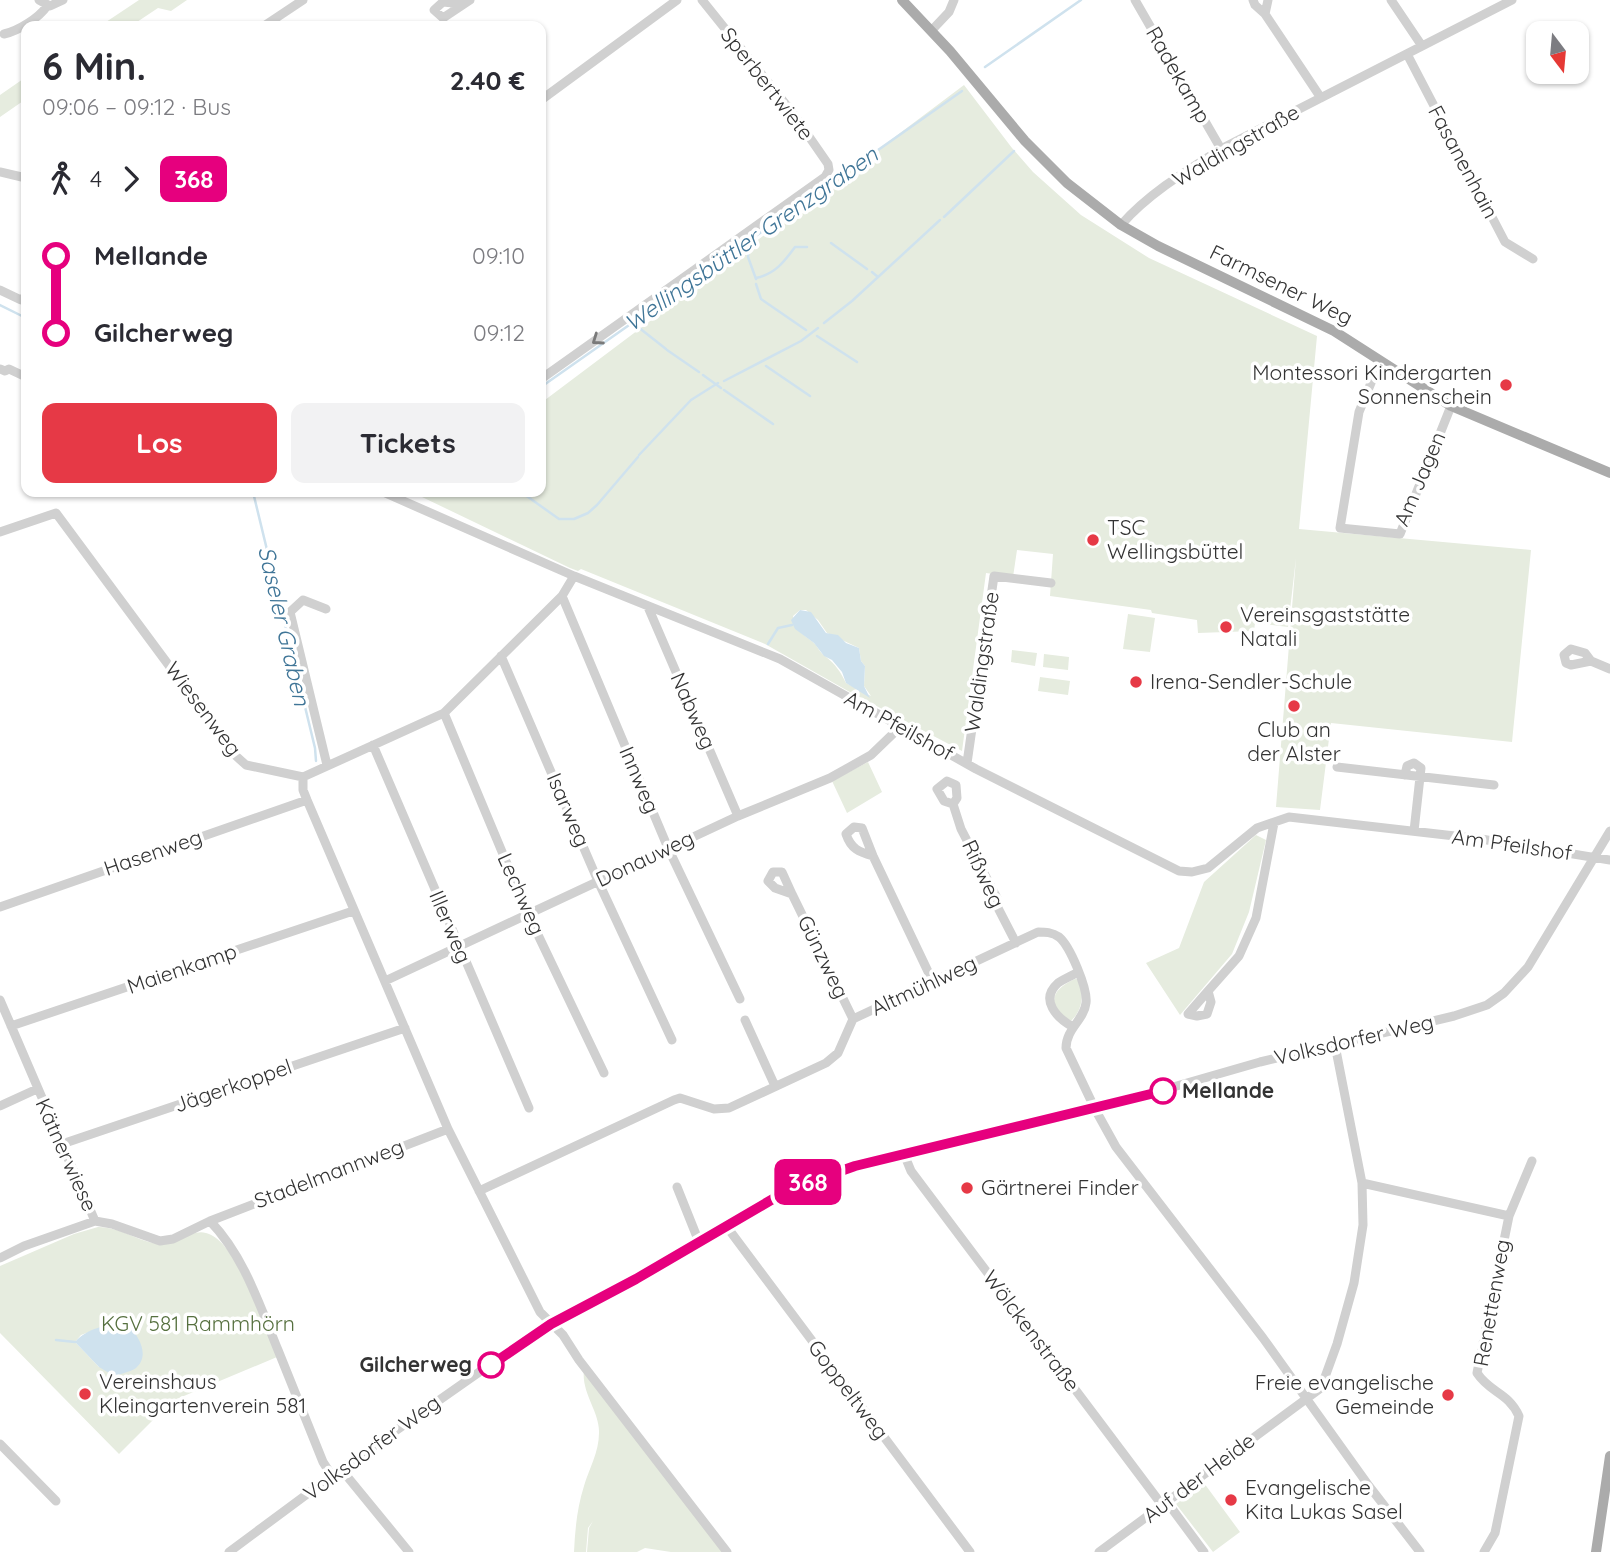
<!DOCTYPE html>
<html lang="de">
<head>
<meta charset="utf-8">
<style>
  body { margin:0; font-family:Quicksand,sans-serif; background:#f2f2f3; color:#2b2b33; height:100vh; display:flex; flex-direction:column; font-size:26px; white-space:nowrap }
  * { box-sizing:border-box; margin:0 }
  p { font-size:23px; color:#7c7c81 }
  .icon { flex:none; width:38px; height:38px; fill:none; stroke:currentColor; stroke-width:2; stroke-linecap:round; stroke-linejoin:round }
  .map { position:relative; flex:1; overflow:hidden }
  .side { position:absolute; left:21px; top:21px; width:525px; height:476px; display:flex; flex-direction:column; background:#fff; border-radius:14px; box-shadow:0 2px 5px #0004 }
  .side>* { flex:none }
  .badge { padding:0 14px; border-radius:10px; font-size:24px; line-height:46px }
  .needle { width:46px; rotate:164deg }
  .buttons { position:absolute; left:1526px; top:21px; display:grid; gap:14px }
  .buttons a { display:grid; place-items:center; width:63px; height:63px; border-radius:14px; background:#fff; box-shadow:0 2px 5px #0004; font-size:35px }
  .map>.badge { position:absolute; translate:-50% -50%; box-shadow:0 0 0 4px #fff }
  .legs { display:flex; align-items:center; gap:10px; height:77px; padding:0 21px; font-size:23px }
  .legs p { margin-inline-start:auto }
  .headline { display:flex; align-items:center; justify-content:space-between; height:119px; padding:0 21px }
  h1 { font-size:38px; font-weight:700; line-height:52px }
  .cta { display:flex; gap:14px; margin-top:auto; padding:14px 21px }
  .cta a { flex:1; height:80px; border-radius:14px; background:#e63946; color:#fff; font-size:28px; font-weight:700; line-height:80px; text-align:center }
  .cta a+a { background:#f2f2f3; color:#2b2b33 }
  ul { padding:0 21px; list-style:none }
  li { display:flex; align-items:center; gap:24px; height:77px; font-size:26px }
  li i { display:grid; place-items:center; width:10px; height:100%; margin:0 9px; background:currentColor }
  li i::after { content:''; width:18px; height:18px; margin:-9px; border:5px solid; border-radius:50%; background:#fff }
  li p { margin-inline-start:auto }
  li:first-child i { background:linear-gradient(#0000 50%,currentColor 0) }
  li:last-child i { background:linear-gradient(currentColor 50%,#0000 0) }
  .map>svg:first-child { display:block }
  .green { fill:#e6ecdf; fill-rule:evenodd }
  .water { fill:#cfe2ee }
  .lines { fill:none; stroke-linecap:round; stroke-linejoin:round }
  .stream { stroke:#cfe2ee; stroke-width:2.5 }
  .minor { stroke:#d0d0d0; stroke-width:9 }
  .major { stroke:#ababab; stroke-width:10 }
  .oneway { stroke:#7a7a7a }
  .line-1-casing { stroke:#fff; stroke-width:16 }
  .line-1 { stroke:#e6007e; stroke-width:10 }
  .poi-dot { fill:#e63946; stroke:#fff; stroke-width:2.5 }
  .stop-1-dot { fill:#fff; stroke:#e6007e; stroke-width:3.5 }
  .labels { text-anchor:middle; stroke-width:7; stroke-linejoin:round; paint-order:stroke }
  .street-label { font-size:21px; fill:#333; stroke:#fff }
  .poi-label { font-size:21px; fill:#333; stroke:#fff; text-anchor:start }
  .stop-label { font-size:21px; font-weight:bold; fill:#333; stroke:#fff; text-anchor:start }
  .park-label { font-size:21px; fill:#56703f; stroke:#fff }
  .water-label { font-size:23px; font-style:italic; fill:#3f7597; stroke:#fff }
</style>
</head>
<body>
<div class="map">
<svg width="1610" height="1552" viewBox="0 0 1610 1552">
  <rect width="100%" height="100%" fill="#fff"/>
  <!-- green -->
  <path class="green" d="M139,0H187L171,11L158,8L131,26H100Z
    M26,77V99L0,117V95Z
    M964,85L1012,148L1033,172L1081,215L1149,258L1317,336L1299,529L1531,550L1512,742L1331,723L1320,810L1276,807L1296,558L1288,627L1255,623L1254,631L1198,633L1197,620L1152,613L1151,610L1050,596L1053,554L1017,550L1013,577L986,573L962,751L848,691L765,644L581,569L578,571L570,568L422,497L429,492H541V403ZM800,610H806L818,620L827,633L859,648L861,661L865,666L864,686L871,696L846,683C840,671 836,665 825,656C820,653 818,647 814,643C801,632 798,634 793,616Z
    M1128,614L1155,618L1150,652L1123,649Z
    M1012,650L1037,653L1035,666L1011,662Z
    M1044,654L1069,657L1068,670L1043,667Z
    M1040,677L1070,681L1068,695L1038,691Z
    M868,762L882,792L847,813L832,781Z
    M1256,835L1266,840L1249,912L1232,954L1180,1015L1146,963L1179,948L1204,882Z
    M1075,979H1078C1084,995 1083,1009 1071,1021C1046,1006 1050,990 1075,979Z
    M98,1227C121,1227 138,1242 160,1244C176,1245 191,1229 206,1233C237,1240 265,1328 277,1357L160,1406L163,1410L119,1454L0,1333V1266L74,1234ZM108,1325L99,1367L75,1342L81,1335Z
    M584,1370L723,1552H671L645,1548L637,1552H587L589,1528L593,1521L588,1528L586,1552H574C575,1530 577,1508 584,1486C589,1469 599,1452 599,1433C600,1412 581,1393 584,1370Z
    M1204,1483L1240,1532L1213,1552L1176,1504Z"/>
  <!-- water -->
  <path class="water" d="M800,610L811,612L826,633L838,635L846,643L859,648L861,661L865,666L864,686L870,698L846,683L842,672L832,660L824,656L814,643L795,629L791,620Z
    M124,1322C136,1331 152,1354 136,1368C130,1372 120,1374 114,1376L99,1367L75,1342C87,1328 107,1325 124,1322Z"/>
  <g class="lines">
    <!-- stream -->
    <path class="stream" d="M985,67L1081,0
      M944,217L1014,151
      M746,243L749,246L748,257L756,279
      M831,243L867,269
      M872,272L878,277
      M756,278C775,274 784,262 795,247H807
      M756,284L761,299L806,330
      M0,305L26,318
      M633,323L666,349
      M824,323L852,301L940,220
      M817,336L857,362
      M667,350L699,372
      M766,366L810,396
      M703,375L721,388
      M724,381L801,341L818,328
      M541,387L962,91
      M724,390L773,424
      M639,455L691,400L718,383
      M253,492L315,748L316,761
      M521,492L559,519H574L588,513L597,505L638,457
      M768,644L778,628L792,625
      M56,1340L75,1342"/>
    <!-- minor -->
    <path class="minor" d="M39,0L50,6L63,0
      M1135,0L1221,149
      M1253,0L1255,5L1265,14L1321,98
      M1391,0L1422,46
      M464,4L443,2L434,10L443,18L470,0
      M1265,14L1268,0
      M264,26L303,0
      M932,30L949,12L954,0
      M4,34C18,31 39,18 47,6
      M1407,54L1505,242L1533,259
      M541,100L677,0
      M0,172L26,178
      M1121,225C1148,194 1186,171 1221,149L1512,0
      M0,290L21,300L26,296
      M1380,361L1359,412L1340,528L1400,534L1451,406
      M0,369L5,371L9,369L26,377
      M541,379L825,177L829,170L828,164L792,112L702,0
      M383,492L574,576L780,659L976,769L1179,871L1192,872L1208,868L1257,828L1289,817L1481,839L1610,860
      M0,532L56,513L236,756L246,765L303,777L444,713L562,596L574,576
      M562,596L668,848L740,999
      M648,607L738,816
      M326,609L303,600L290,612L327,765
      M501,656L598,881L672,1040
      M1591,661L1571,665L1566,663L1564,655L1571,649L1585,653L1591,661L1610,669
      M444,713L528,914L604,1073
      M373,745L529,1108
      M967,763L994,576L1051,583
      M1337,767L1494,785
      M1405,775L1407,766L1414,763L1421,768L1414,831
      M303,777V790L307,800L448,1129L540,1312L563,1335L579,1360L727,1552
      M953,804L957,798L956,785L947,781L937,789L944,801L953,804L961,829L997,898L998,908L1016,943
      M873,856C859,852 851,849 846,834L854,827L862,828L873,856L933,982
      M792,894L775,888L768,881L773,872H782L792,894L853,1019
      M0,907L307,800
      M385,981L738,816L830,778L871,755L899,728
      M1208,991L1188,1014L1197,1016L1207,1014L1211,1002L1208,991L1239,956L1256,918L1274,823
      M0,1000L95,1221
      M745,1020L775,1086
      M11,1026L353,911
      M1073,1027C1057,1018 1039,1000 1058,983C1063,979 1072,976 1078,972
      M0,1106L37,1089
      M62,1144L405,1028
      M904,1154L911,1171L1162,1505
      M1362,1183L1509,1216
      M677,1187L699,1242
      M479,1191L674,1100L680,1098L714,1109L729,1108L826,1063L838,1053L853,1019L1038,932C1045,932 1052,932 1059,937C1070,946 1088,989 1086,1003C1084,1020 1066,1029 1066,1048L1095,1109L1116,1147L1263,1338L1369,1486L1420,1552
      M210,1221L448,1129
      M727,1227L970,1552
      M0,1258L24,1246L95,1221L112,1224L160,1241L173,1239L210,1221C244,1256 260,1306 278,1350C293,1388 308,1425 323,1462L332,1476
      M0,1444L56,1501
      M341,1469L409,1552
      M1167,1502L1204,1552
      M229,1552L341,1469L535,1333L637,1279L790,1189L855,1166L1121,1102L1260,1062L1454,1016L1487,1005L1504,993L1528,967L1610,831
      M1099,1552L1321,1388L1337,1344L1354,1283L1363,1225L1362,1183L1335,1045
      M1484,1552L1495,1533L1519,1416C1508,1392 1490,1393 1477,1373L1509,1216L1532,1161"/>
    <!-- major -->
    <path class="major" d="M902,0L950,51L1025,141L1067,183L1121,225L1158,246L1334,331L1451,406L1610,473
      M1596,1552L1610,1456"/>
  </g>
  <!-- one-way arrows -->
  <defs><path id="oneway-chevron" d="M-2-3.5L2.5 0L-2 3.5" fill="none" stroke-width="1.6" stroke-linecap="round" stroke-linejoin="round" transform="scale(1.75)"/></defs>
  <use class="oneway" href="#oneway-chevron" transform="translate(597 340) rotate(145)"/>
  <g class="lines">
    <defs>
      <path id="line-1" d="M491,1365L551,1324L636,1279L790,1189L855,1166L1163,1091"/>
    </defs>
    <!-- line-1 casing -->
    <use href="#line-1" class="line-1-casing"/>
    <!-- line-1 -->
    <use href="#line-1" class="line-1"/>
  </g>
  <!-- markers -->
  <g class="poi-dot">
    <circle cx="1506" cy="385" r="7"/>
    <circle cx="1093" cy="540" r="7"/>
    <circle cx="1226" cy="627" r="7"/>
    <circle cx="1136" cy="682" r="7"/>
    <circle cx="1294" cy="706" r="7"/>
    <circle cx="967" cy="1188" r="7"/>
    <circle cx="85" cy="1394" r="7"/>
    <circle cx="1448" cy="1395" r="7"/>
    <circle cx="1231" cy="1500" r="7"/>
  </g>
  <g class="stop-1-dot">
    <circle cx="1163" cy="1091" r="12"/>
    <circle cx="491" cy="1365" r="12"/>
  </g>
  <g class="labels">
    <!-- street labels -->
    <g class="street-label">
      <text transform="translate(1178 75) rotate(60)" y="7">Radekamp</text>
      <text transform="translate(767 84) rotate(52)" y="7">Sperbertwiete</text>
      <text transform="translate(1236 146) rotate(-30)" y="7">Waldingstraße</text>
      <text transform="translate(1463 162) rotate(62)" y="7">Fasanenhain</text>
      <text transform="translate(1281 285) rotate(26)" y="7">Farmsener Weg</text>
      <text transform="translate(1420 479) rotate(-67)" y="7">Am Jagen</text>
      <text transform="translate(982 662) rotate(-82)" y="7">Waldingstraße</text>
      <text transform="translate(203 709) rotate(53)" y="7">Wiesenweg</text>
      <text transform="translate(693 711) rotate(66)" y="7">Nabweg</text>
      <text transform="translate(899 726) rotate(29)" y="7">Am Pfeilshof</text>
      <text transform="translate(639 780) rotate(67)" y="7">Innweg</text>
      <text transform="translate(568 810) rotate(67)" y="7">Isarweg</text>
      <text transform="translate(1512 845) rotate(8)" y="7">Am Pfeilshof</text>
      <text transform="translate(153 853) rotate(-19)" y="7">Hasenweg</text>
      <text transform="translate(645 859) rotate(-25)" y="7">Donauweg</text>
      <text transform="translate(983 874) rotate(65)" y="7">Rißweg</text>
      <text transform="translate(521 894) rotate(66)" y="7">Lechweg</text>
      <text transform="translate(450 927) rotate(67)" y="7">Illerweg</text>
      <text transform="translate(823 957) rotate(64)" y="7">Günzweg</text>
      <text transform="translate(182 969) rotate(-19)" y="7">Maienkamp</text>
      <text transform="translate(924 986) rotate(-25)" y="7">Altmühlweg</text>
      <text transform="translate(1354 1040) rotate(-13)" y="7">Volksdorfer Weg</text>
      <text transform="translate(233 1086) rotate(-19)" y="7">Jägerkoppel</text>
      <text transform="translate(66 1155) rotate(66)" y="7">Kätnerwiese</text>
      <text transform="translate(329 1174) rotate(-21)" y="7">Stadelmannweg</text>
      <text transform="translate(1492 1303) rotate(-80)" y="7">Renettenweg</text>
      <text transform="translate(1031 1331) rotate(53)" y="7">Wölckenstraße</text>
      <text transform="translate(848 1390) rotate(53)" y="7">Goppeltweg</text>
      <text transform="translate(372 1448) rotate(-36)" y="7">Volksdorfer Weg</text>
      <text transform="translate(1199 1478) rotate(-37)" y="7">Auf der Heide</text>
    </g>
    <!-- poi labels -->
    <g class="poi-label">
      <text x="1492" y="380" text-anchor="end">Montessori Kindergarten<tspan x="1492" dy="24">Sonnenschein</tspan></text>
      <text x="1107" y="535">TSC<tspan x="1107" dy="24">Wellingsbüttel</tspan></text>
      <text x="1240" y="622">Vereinsgaststätte<tspan x="1240" dy="24">Natali</tspan></text>
      <text x="1150" y="689">Irena-Sendler-Schule</text>
      <text x="1294" y="737" text-anchor="middle">Club an<tspan x="1294" dy="24">der Alster</tspan></text>
      <text x="981" y="1195">Gärtnerei Finder</text>
      <text x="99" y="1389">Vereinshaus<tspan x="99" dy="24">Kleingartenverein 581</tspan></text>
      <text x="1434" y="1390" text-anchor="end">Freie evangelische<tspan x="1434" dy="24">Gemeinde</tspan></text>
      <text x="1245" y="1495">Evangelische<tspan x="1245" dy="24">Kita Lukas Sasel</tspan></text>
    </g>
    <!-- stop labels -->
    <g class="stop-label">
      <text x="1182" y="1098">Mellande</text>
      <text x="472" y="1372" text-anchor="end">Gilcherweg</text>
    </g>
    <!-- park labels -->
    <g class="park-label">
      <text x="198" y="1331">KGV 581 Rammhörn</text>
    </g>
    <!-- water labels -->
    <g class="water-label">
      <text transform="translate(751 239) rotate(-35)" y="8">Wellingsbüttler Grenzgraben</text>
      <text transform="translate(284 626) rotate(77)" y="8">Saseler Graben</text>
    </g>
  </g>
</svg>
<div class="buttons">
<a><svg class="needle" viewBox="-14 -14 28 28"><path d="M0-13l5 13h-10z" fill="#e53935"/><path d="M0 13l5-13h-10z" fill="#7c7c81"/></svg></a>
</div>
<b class="badge" style="left:808px;top:1182px;background:#e6007e;color:#fff">368</b>
<section class="side">
<div class="headline"><div><h1>6 Min.</h1><p>09:06 – 09:12 · Bus</p></div><b>2.40 €</b></div>
<div class="legs"><svg class="icon" aria-label="walk" viewBox="0 0 24 24"><circle cx="13" cy="4" r="2"/><path d="M13 8l-2 6 4 7M11 14l-3 7M7 12l3-4h3l4 4"/></svg>4<svg class="icon" aria-label="forward" viewBox="0 0 24 24"><path d="M9 5l7 7-7 7"/></svg><b class="badge" style="background:#e6007e;color:#fff">368</b></div>
<ul>
<li><i style="color:#e6007e"></i><b>Mellande</b><p>09:10</p></li>
<li><i style="color:#e6007e"></i><b>Gilcherweg</b><p>09:12</p></li>
</ul>
<div class="cta"><a>Los</a><a>Tickets</a></div>
</section>
</div>
</body>
</html>
